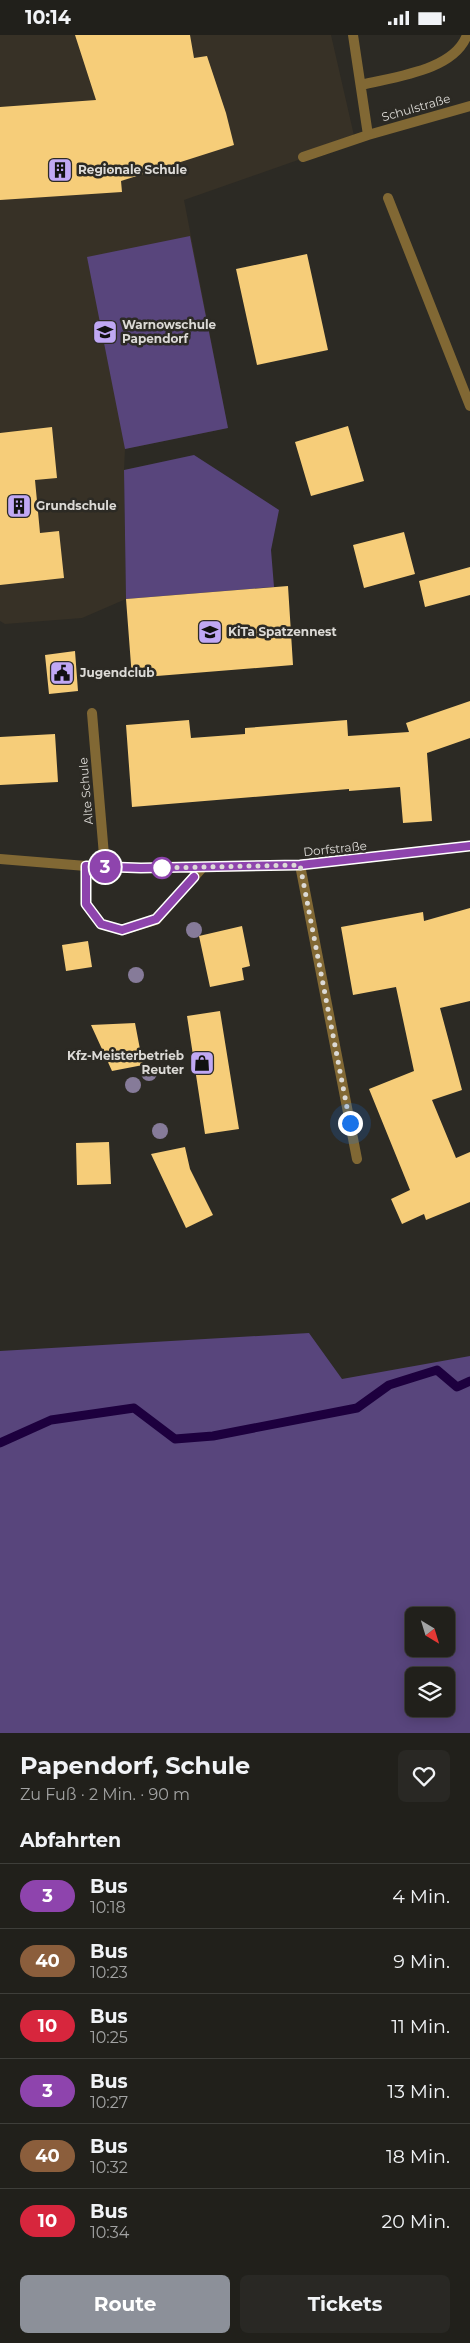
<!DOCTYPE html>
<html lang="de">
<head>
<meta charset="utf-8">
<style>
  body { margin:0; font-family:Montserrat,sans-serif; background:#292824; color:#f1f3f6; height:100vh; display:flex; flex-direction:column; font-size:19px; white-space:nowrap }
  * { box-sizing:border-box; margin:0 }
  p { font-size:16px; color:#a2a3a3 }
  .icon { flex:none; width:28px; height:28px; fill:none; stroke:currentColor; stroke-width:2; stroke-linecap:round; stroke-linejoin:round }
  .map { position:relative; height:1698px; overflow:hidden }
  .details { display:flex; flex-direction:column; background:#21201b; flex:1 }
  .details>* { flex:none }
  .badge { padding:0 10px; border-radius:16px; font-size:18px; line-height:32px }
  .needle { width:32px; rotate:142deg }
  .buttons { position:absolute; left:405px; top:1572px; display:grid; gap:10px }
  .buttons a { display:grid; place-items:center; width:50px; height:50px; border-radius:8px; background:#21201b; box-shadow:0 2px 12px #0003,0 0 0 1px #3e3e3a; font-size:25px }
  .you { position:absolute; width:25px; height:25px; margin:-12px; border:4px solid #fff; border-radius:50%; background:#1a73e8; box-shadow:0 0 0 8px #1a73e833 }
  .map>.badge { position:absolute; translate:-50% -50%; box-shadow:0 0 0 2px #fff }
  h2 { padding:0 20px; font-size:19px; line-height:45px }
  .round { display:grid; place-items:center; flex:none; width:52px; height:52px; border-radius:8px; background:#292824 }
  .head { display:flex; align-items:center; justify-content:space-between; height:85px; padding:0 20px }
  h1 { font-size:24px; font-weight:700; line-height:38px }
  .button { display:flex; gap:10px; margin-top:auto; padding:10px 20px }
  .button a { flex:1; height:58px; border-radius:8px; background:#8c9099; color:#fff; font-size:20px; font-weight:700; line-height:58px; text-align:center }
  .button a+a { background:#292824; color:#f1f3f6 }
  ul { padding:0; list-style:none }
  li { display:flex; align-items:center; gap:15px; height:65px; padding:0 20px; border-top:1px solid #3e3e3a }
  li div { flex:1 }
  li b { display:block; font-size:19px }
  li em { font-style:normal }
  li .badge { min-width:55px; font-weight:700; text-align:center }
  .status { display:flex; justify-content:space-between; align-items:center; height:35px; padding:0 25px; background:#21201b; direction:ltr }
  .status svg { height:14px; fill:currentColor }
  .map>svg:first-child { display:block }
  .built { fill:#373126 }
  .green { fill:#58457c; fill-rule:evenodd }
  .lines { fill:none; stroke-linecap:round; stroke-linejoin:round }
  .stream { stroke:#1d003e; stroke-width:9 }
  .building { fill:#f6cd79 }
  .lane { stroke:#816834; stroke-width:10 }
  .street { stroke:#816834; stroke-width:10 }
  .tree { fill:#867b99 }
  .line-casing { stroke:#fff; stroke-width:11 }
  .line { stroke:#8e44ad; stroke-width:8 }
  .walk { stroke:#dcdad6; stroke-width:5; stroke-dasharray:0 9 }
  .stop-dot { fill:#fff; stroke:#8e44ad; stroke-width:2.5 }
  .labels { text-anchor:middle; stroke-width:5; stroke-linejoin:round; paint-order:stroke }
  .street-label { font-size:12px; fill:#dcdad6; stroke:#2c2a24 }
  .poi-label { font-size:12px; font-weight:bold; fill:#dcdad6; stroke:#2c2a24; text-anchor:start }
</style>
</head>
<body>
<div class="status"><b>10:14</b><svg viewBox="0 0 49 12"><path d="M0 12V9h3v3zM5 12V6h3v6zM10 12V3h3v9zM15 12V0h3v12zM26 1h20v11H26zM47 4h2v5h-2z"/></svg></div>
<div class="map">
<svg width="470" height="1698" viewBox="0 0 470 1698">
  <rect width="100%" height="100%" fill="#2c2a24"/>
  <!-- built -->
  <path class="built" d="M0,0H331L355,105L184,165L228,393L125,414L124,435L126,564L82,583L5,589L0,586Z"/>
  <!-- green -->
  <path class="green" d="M190,201L228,393L125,414L87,222Z
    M194,420L279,475L271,515L274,552L126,564L124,435Z
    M309,1298L342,1344L470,1321V1698H0V1316ZM446,1581V1614H414V1581ZM446,1641V1674H414V1641Z"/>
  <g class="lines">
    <!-- stream -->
    <path class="stream" d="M0,1408L51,1385L134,1373L175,1404L213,1401L357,1373L389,1350L437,1335L457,1352L470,1346"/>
  </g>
  <!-- building -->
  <path class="building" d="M75,0H190L194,23L207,21L226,78L234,110L121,146L122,157L0,165V72L96,65Z
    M307,219L328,315L257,330L236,234Z
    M348,391L364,446L311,461L295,407Z
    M52,392L57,443L35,445L40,498L59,496L64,543L0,550V398Z
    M404,497L415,539L364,553L353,510Z
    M470,532V560L425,572L419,546Z
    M288,551L293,630L132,643L126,564Z
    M75,616L78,656L49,659L45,620Z
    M470,666V703L427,718L432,786L403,788L400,752L349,756V754L132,772L126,690L189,685L191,703L245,699V693L347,685L348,701L409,697L406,688Z
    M55,699L58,747L0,750V702Z
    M470,873V966L440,973L462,1055L432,1065L456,1123L470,1117V1167L426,1185L424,1179L402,1189L391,1164L410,1155L369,1054L414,1036L396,952L353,960L341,892L423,877L424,886Z
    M242,891L250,931L242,933L244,945L210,952L199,901Z
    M88,906L92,932L66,936L62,910Z
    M220,976L239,1094L205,1099L187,981Z
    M135,988L143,1030L112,1036L91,990Z
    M109,1107L111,1149L77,1150L76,1108Z
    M185,1112L190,1134L213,1180L186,1193L151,1119Z"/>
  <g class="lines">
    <!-- lane -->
    <path class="lane" d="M388,163L470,371
      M300,830L357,1124"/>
    <!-- street -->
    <path class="street" d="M353,0L368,100
      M361,50C393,42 454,36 467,0
      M303,122L368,100L470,71
      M92,678L105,832
      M0,824L86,831L141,833L300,830L470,811
      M86,831V869L101,889L122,895L156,885L203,832"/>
  </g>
  <!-- trees -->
  <g class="tree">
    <circle cx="194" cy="895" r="8"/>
    <circle cx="136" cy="940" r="8"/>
    <circle cx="149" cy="1038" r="8"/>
    <circle cx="133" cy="1050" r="8"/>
    <circle cx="160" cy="1096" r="8"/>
  </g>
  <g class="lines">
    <defs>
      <path id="line" d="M194,842L156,884L122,895L101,889L86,869V831L141,833L300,830L470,811"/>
    </defs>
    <!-- line casing -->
    <use href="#line" class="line-casing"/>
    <!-- line -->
    <use href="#line" class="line"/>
    <!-- walk -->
    <path class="walk" d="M162,833H156L300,830L350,1088"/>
  </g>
  <!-- icons -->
  <defs>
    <symbol id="building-square" viewBox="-11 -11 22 22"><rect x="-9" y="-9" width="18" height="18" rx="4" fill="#c0a8f4" stroke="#2c2a24"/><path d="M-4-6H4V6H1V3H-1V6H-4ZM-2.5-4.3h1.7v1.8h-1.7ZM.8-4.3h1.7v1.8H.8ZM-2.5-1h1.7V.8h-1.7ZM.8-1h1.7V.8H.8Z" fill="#111"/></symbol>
    <symbol id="school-square" viewBox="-11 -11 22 22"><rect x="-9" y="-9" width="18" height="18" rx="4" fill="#c0a8f4" stroke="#2c2a24"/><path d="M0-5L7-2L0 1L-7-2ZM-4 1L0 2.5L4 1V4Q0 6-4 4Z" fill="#111"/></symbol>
    <symbol id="civic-square" viewBox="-11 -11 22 22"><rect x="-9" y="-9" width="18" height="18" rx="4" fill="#c0a8f4" stroke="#2c2a24"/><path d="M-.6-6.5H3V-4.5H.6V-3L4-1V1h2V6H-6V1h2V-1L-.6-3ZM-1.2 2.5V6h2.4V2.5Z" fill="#111"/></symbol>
    <symbol id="shop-square" viewBox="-11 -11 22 22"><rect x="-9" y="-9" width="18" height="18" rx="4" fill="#c0a8f4" stroke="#2c2a24"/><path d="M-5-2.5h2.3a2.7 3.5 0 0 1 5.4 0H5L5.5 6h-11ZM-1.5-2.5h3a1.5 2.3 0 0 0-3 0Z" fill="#111"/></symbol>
  </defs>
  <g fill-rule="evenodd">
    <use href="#building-square" x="46" y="121" width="28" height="28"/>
    <use href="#school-square" x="91" y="283" width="28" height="28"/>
    <use href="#building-square" x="5" y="457" width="28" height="28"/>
    <use href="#school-square" x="196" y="583" width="28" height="28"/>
    <use href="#civic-square" x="48" y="624" width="28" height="28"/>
    <use href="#shop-square" x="188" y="1014" width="28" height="28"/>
  </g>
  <!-- markers -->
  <circle class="stop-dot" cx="162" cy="833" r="10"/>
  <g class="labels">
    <!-- street labels -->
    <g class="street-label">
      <text transform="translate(416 73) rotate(-16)" y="4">Schulstraße</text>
      <text transform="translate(86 756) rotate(-95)" y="4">Alte Schule</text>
      <text transform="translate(335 814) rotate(-6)" y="4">Dorfstraße</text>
    </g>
    <!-- poi labels -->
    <g class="poi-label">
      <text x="78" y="139">Regionale Schule</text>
      <text x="122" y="294">Warnowschule<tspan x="122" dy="14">Papendorf</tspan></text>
      <text x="36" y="475">Grundschule</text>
      <text x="228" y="601">KiTa Spatzennest</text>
      <text x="80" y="642">Jugendclub</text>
      <text x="184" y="1025" text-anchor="end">Kfz-Meisterbetrieb<tspan x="184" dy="14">Reuter</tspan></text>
    </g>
  </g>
</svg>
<div class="buttons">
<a><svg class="needle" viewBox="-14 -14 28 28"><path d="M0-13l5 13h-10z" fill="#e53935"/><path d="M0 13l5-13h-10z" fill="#a2a3a3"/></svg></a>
<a><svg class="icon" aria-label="layers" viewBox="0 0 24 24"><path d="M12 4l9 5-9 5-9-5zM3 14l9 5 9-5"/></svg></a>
</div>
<div class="you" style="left:350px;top:1088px"></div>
<b class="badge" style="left:105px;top:832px;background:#8e44ad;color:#fff">3</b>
</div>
<section class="details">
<div class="head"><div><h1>Papendorf, Schule</h1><p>Zu Fuß · 2 Min. · 90 m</p></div><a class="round"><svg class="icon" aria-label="heart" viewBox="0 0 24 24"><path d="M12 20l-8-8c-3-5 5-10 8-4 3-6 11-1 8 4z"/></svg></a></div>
<h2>Abfahrten</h2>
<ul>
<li><span class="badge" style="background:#8e44ad;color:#fff">3</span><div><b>Bus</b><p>10:18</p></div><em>4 Min.</em></li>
<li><span class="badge" style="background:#8b5e3c;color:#fff">40</span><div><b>Bus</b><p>10:23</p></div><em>9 Min.</em></li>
<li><span class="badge" style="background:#d7263d;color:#fff">10</span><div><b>Bus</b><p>10:25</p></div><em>11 Min.</em></li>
<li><span class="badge" style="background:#8e44ad;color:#fff">3</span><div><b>Bus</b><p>10:27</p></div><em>13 Min.</em></li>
<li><span class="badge" style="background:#8b5e3c;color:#fff">40</span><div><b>Bus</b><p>10:32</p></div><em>18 Min.</em></li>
<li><span class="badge" style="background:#d7263d;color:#fff">10</span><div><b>Bus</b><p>10:34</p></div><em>20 Min.</em></li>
</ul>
<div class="button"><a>Route</a><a>Tickets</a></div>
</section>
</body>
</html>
